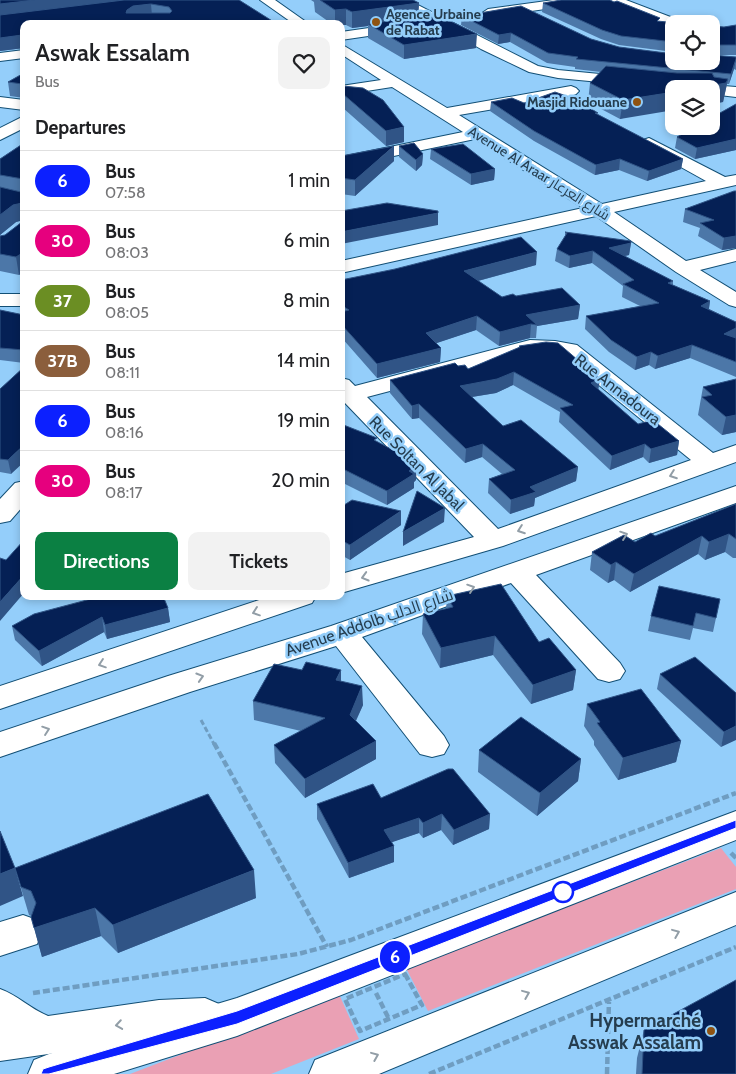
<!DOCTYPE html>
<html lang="en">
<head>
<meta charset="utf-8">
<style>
  body { margin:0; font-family:Cabin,Cairo,sans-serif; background:#f2f2f2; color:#202124; height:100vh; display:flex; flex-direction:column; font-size:19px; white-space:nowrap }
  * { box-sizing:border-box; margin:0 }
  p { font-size:16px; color:#757577 }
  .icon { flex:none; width:28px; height:28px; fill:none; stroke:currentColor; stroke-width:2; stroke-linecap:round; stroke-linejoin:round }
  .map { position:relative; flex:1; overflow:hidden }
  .details { position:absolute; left:20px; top:20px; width:325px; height:580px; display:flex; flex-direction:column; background:#fff; border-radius:10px; box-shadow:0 2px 8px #0003 }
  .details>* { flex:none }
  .badge { padding:0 10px; border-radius:16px; font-size:18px; line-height:32px }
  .controls { position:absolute; left:665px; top:15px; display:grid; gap:10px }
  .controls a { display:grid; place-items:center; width:55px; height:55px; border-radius:10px; background:#fff; box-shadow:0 2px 8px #0003; font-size:25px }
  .map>.badge { position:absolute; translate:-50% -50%; box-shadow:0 0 0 2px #fff }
  h2 { padding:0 15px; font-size:19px; line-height:45px }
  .round { display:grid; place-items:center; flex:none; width:52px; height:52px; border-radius:10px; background:#f2f2f2 }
  .summary { display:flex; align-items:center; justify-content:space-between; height:85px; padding:0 15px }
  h1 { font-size:24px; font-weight:600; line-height:38px }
  .cta { display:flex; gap:10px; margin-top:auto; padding:10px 15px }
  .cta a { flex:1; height:58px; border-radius:10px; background:#0b8043; color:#fff; font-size:20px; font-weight:600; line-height:58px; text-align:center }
  .cta a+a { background:#f2f2f2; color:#202124 }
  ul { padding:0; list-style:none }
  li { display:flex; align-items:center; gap:15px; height:60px; padding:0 15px; border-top:1px solid #e0e0e0 }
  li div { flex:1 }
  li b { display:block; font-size:19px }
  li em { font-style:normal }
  li .badge { min-width:55px; font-weight:700; text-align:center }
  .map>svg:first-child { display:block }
  .green { fill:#eaa0b4 }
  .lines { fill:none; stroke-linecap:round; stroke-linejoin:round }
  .minor-casing { stroke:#124f75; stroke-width:2 }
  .major-casing { stroke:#124f75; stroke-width:2 }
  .path-far1 { stroke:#6f9dc1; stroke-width:3; stroke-dasharray:5.5 2.5; stroke-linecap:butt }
  .path { stroke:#6f9dc1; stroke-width:4.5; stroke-dasharray:7 3; stroke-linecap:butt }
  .minor { fill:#fff; fill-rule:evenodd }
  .major { fill:#fff; fill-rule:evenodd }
  .wall { fill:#4c77a8 }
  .shaded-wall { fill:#305486 }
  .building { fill:#052055; stroke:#305486; fill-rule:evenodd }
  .oneway { stroke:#929ea7 }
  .line { fill:#0c20ff; stroke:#fff }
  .poi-dot { fill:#8f5312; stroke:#94cefa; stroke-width:2 }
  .stop-dot { fill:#fff; stroke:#0c20ff; stroke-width:2.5 }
  .labels { text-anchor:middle; stroke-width:5; stroke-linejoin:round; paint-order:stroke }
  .far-poi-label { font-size:14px; font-weight:bold; fill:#253d4f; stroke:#94cefa; text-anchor:start }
  .far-street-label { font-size:14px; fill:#253d4f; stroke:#94cefa }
  .street-label { font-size:16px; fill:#253d4f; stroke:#94cefa }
  .near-poi-label { font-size:19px; font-weight:bold; fill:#253d4f; stroke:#94cefa; text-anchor:end }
</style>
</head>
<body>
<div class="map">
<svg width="736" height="1074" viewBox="0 0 736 1074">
  <rect width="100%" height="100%" fill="#94cefa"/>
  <!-- green -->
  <path class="green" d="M721,848L736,867V889L428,1011L406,968Z
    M339,994L359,1039L271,1074H130Z"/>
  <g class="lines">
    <defs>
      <path id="minor" d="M260,0H275L309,24H294Z
        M393,0H408L538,66L558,70L631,77L636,78L638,81L636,84L631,85L558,78L529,72L481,49Z
        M554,0H587L581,4L488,17L482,13L488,9Z
        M609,0H626L681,21L682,24H674V27H671L611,3Z
        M404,23L411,27L409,30L341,40V32Z
        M341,44L447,108L571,86L576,88L579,91L576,94L571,96L459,115L602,204L706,181L643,146L641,143L643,140L649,138L725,177L736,175V185L614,212L686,261L736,249V261L700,270L736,292V307L729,305L676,272L596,216L341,273V261L583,208L475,139L341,167V157L463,132L392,87L341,95V86L381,80L341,54Z
        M24,50V58L0,61V53Z
        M711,85L736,87V97L711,94V89H704L706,86Z
        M0,97L24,100V110L0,107Z
        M24,116V128L0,140V128Z
        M0,294H24V306H0Z
        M530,340L555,341L577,345L713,453L736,445V462L503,546L341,593V574L474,537L345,403L341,404V378L349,380L355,386ZM545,353L562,355L691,460L498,529L367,397L531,354Z
        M24,481V505L10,521L0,523V499L15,483Z
        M736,486V503L536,575L620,663L625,671L620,679L609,682L598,679L511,583L362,637L444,736L449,745L444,754L432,757L420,754L336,646L190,692L0,757V732L168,676L331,626Z
        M271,596H316L312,603L0,709V686Z
        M23,915L37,920L42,932L37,944L0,956V922Z
        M0,989C19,996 29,1008 48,1016L159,1000L205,998L219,1004L225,1017L219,1030L205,1036L159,1038L0,1061Z"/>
      <path id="major" d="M736,811V840L237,1036L114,1074H28L34,1060L49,1054L237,998Z
        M736,892V925L379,1074H309L315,1060Z"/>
    </defs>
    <!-- minor casing -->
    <use href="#minor" class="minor-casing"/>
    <!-- major casing -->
    <use href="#major" class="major-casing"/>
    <!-- path-far1 -->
    <path class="path-far1" d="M201,720L214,744"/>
    <!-- path -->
    <path class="path" d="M214,743L327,947
      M731,853L736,858
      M405,974L422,1005L360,1031L345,999Z
      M33,993L298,954L351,940L736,793
      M376,993L389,1019
      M429,1074L736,947
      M607,1074L609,1000"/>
    <!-- minor -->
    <use href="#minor" class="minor"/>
    <!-- major -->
    <use href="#major" class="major"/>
  </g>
  <!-- wall -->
  <path class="wall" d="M0,0H239L277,24H24V48L0,51Z
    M311,0H413L419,3L418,17L476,48L404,59L368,38V26L352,28L346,25H341V24H332L315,12L314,2Z
    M543,3L674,24V52L619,45L601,39L542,12Z
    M462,16L591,39L619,47L674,54L736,57V70L734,69L729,84H727L723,102L711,104V89L620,119L588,102L590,83L601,72L575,69V67L547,63L510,42L498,44L461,25Z
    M736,25V55H711V26L724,27Z
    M341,58L343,86L404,142L386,146L343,108V111L341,112Z
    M24,73V98L10,96L8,82Z
    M491,102L524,103L598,115L683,159L681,169L647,181L619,170L595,175L534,141L490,111Z
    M736,104V150L695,159L675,148L677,137Z
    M24,143V271L19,275L0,271V236L5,235L22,222V220L16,222L0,235V159Z
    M399,146L423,154L422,165L416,171L399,157Z
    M431,149L495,169L494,180L471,185L430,159Z
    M341,156L394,161L355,196L341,194Z
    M736,191V248L722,250L698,236L700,228L683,222L685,209Z
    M565,232L631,243L629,255L625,256L673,281V285L710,301L709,309L736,322V377L690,358L655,369L649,365L635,370L609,352L585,329L586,316L640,306L622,297L623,286L592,263L569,268L555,261L557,249L565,236Z
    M536,265L478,281L502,297L516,296L580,305L578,319L537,326L536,338H530L499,346L476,330L436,343L441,348L440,362L377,378L341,337V280Z
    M0,310L24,315V363L0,360Z
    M519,346L598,389L638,424L679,441L677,455L649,463L643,457L610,470L559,422L560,412L513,385L496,393L472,397L503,426L578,467L576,481L535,498L534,506L510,514L488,493L489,479L502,474L482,457L465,463L419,418L412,419L390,393V380L458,366L468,369L519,348Z
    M736,379V432L722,435L698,415L703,387Z
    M0,389L11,474L0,472Z
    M341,424L377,442L416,480L414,482V488L387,505L341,482Z
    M736,504V558H733L725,552L705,560L698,554L630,592L614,580L608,583L590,570L592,552L635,542L655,536Z
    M341,507L401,525L350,560L341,555Z
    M219,596H230L228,598Z
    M447,596L539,642L576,670L573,690L531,704L493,655L440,668L422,634L423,614L446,609Z
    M720,599L713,632L693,628L690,640L648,631L651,616Z
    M168,608L170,622L107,639L104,632L42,666L15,640L12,626Z
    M660,674L736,693L721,747L657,689Z
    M341,681L363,705L356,721L376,741V759L305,798L275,763L274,745L301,731L254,720L253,701Z
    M587,704L681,741L676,762L618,780L594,745V741L584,726Z
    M479,750L581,759L578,781L537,816L478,772Z
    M381,798L490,814L489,829L453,845L441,830L423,838L419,833L391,842L394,846V862L349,878L317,819V804Z
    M15,868L256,898L118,953L101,936L42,957L31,916L29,915Z
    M644,1030L736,1074H636L637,1058Z"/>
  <!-- shaded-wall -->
  <path class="shaded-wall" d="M35,0H133L0,17V4Z
    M419,3L418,18L368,24V26L352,28V12Z
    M151,4L152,16L126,13L127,10L133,6Z
    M346,9V25H341V24H335V10Z
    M511,33L510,42L498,44L499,35Z
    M477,34L476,48L404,59V45Z
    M22,35L24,48L0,51V38Z
    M344,59V84L341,85V71Z
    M736,59L734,69L729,84L731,74Z
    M728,79L723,102L711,104V89H692Z
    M674,92V110L620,119L623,100Z
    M341,97H343V111L341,112Z
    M404,127V142L386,146V131Z
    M736,139V150L695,159L697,148Z
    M394,146V161L355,196V180Z
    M423,154L422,165L416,171V160Z
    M620,159L619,170L595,175L596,165Z
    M683,159L681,169L647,181L649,171Z
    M495,169L494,180L471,185V174Z
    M22,203L24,220L16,222L0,235V215L13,205Z
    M438,213V225L341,244V232Z
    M736,236V248L722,250L724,238Z
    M631,243L629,255L607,260L609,248Z
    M593,251L592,263L569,268L570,256Z
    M24,252V271L19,275L16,257Z
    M537,252L536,265L463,285L464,271Z
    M710,301L708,314L701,306Z
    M580,305L578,319L537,326V325L531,324L530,338L499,346L500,332L526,315Z
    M477,316L476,330L425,347L426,333Z
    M736,328V339L724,334Z
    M692,345L690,358L655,369L658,356Z
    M441,348L440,362L377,378V364Z
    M651,352L649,365L635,370L637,357Z
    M514,372L513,385L496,393L459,399L460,386Z
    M600,379L598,392L591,383Z
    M419,404V418L412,419V406Z
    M736,415V432L722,435L726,417Z
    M679,441L677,455L649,463L651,449Z
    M483,444L482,457L465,463L466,449Z
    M645,444L643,457L610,470L612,456Z
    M24,445V462L11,474L8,460Z
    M417,466L416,480L414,482V488L387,505V491L409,471Z
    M578,467L576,481L535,498L534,506L510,514L511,500L530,487Z
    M445,508L444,522L403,546V532Z
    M401,511V525L350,560V545Z
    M729,534L725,552L705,560L709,542Z
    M702,536L698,554L630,592L634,574Z
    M616,562L614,580L608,583L611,565Z
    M24,575V593L0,621V602Z
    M168,608L170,622L107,639L105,625Z
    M102,617L104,632L42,666L39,651Z
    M495,636L493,655L440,668L441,648Z
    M341,670V689L336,680Z
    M576,670L573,690L531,704L533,685Z
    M362,686L363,705L350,733V715Z
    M736,726V740L721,747L724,732Z
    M376,741V759L305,798V779Z
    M681,741L676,762L618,780L623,758Z
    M581,759L578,781L537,816L540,793Z
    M442,814L441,830L423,838V823Z
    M490,814L489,829L453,845L454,830Z
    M419,818V833L384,845V830Z
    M394,846V862L349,878L348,863Z
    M15,868L23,896L0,906V874Z
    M254,870L256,898L118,953L113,925Z
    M95,908L101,936L42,957L34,928Z"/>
  <!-- building -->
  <path class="building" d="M0,0H35L0,4Z
    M124,0H239L277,24H24V37L22,35L0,38V15ZM151,4L169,7L172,11L170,13H126L127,10L133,6Z
    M320,0H413L419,3L352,12L346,9L335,10Z
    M561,0H610L614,2L617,1L660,18L657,21L688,24H674V42L621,36L602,30L543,3Z
    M521,6L591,39L619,47L674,54V61H711V55L736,57V59L731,74L576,59L578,57L548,53L511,33L499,35L462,16Z
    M436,14L477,34L404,45L368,24Z
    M736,25V45H713L711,48V26L724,27Z
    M341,58L344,59V70L341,71Z
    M606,66L677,73H712L714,77L728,79L726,83L692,89H674V92L623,100L590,83Z
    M24,73V87L22,84L8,82Z
    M341,82H343V86L363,88L383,100L404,127L386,131L343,94V97H341Z
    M555,92L575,99L598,113H595L683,159L649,171L620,159L596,165L534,131L491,102L512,98L524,103Z
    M736,104V139L697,148L677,137L696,126H711V118Z
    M24,143V252L16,257L0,254V236L5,235L22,222V203L13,205L0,215V187L21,192L23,190V179L0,175V159Z
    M414,143L423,154L416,160L399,146Z
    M463,144L495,169L471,174L431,149Z
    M394,146L355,180L341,178V156Z
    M734,191H736V236L724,238L700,223L714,220L685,209Z
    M387,203L438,211V213L341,232V215H342L341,214V211Z
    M565,232L631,241V243L609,248L673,281L668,283L710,301L701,306L736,322V328L724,334L736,338V362L692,345L658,356L651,352L637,357L611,340L586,316L659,303L623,284L634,280L593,251L570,256L557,249L567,233Z
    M521,237L537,252L464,271L502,297L513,294L516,296L562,288L580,305L526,315L537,325L531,324L500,332L477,316L426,333L441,348L377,364L341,324V312L349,310L341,305V280L395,269Z
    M0,310L24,315V350L0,348Z
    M546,342L558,343L600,379L591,383L638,424L653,420L679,441L651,449L645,444L612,456L560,408L573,405L514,372L497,379L460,386L503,426L521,420L578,467L530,487L536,492L511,500L489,479L515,470L483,444L466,449L419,404L412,406L390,380L455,363L458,366L465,365L468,369L520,347L519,346Z
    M24,367V445L8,460L0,459V389Z
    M736,379V415L726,417L702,397L712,395L703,387Z
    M341,424L377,438L374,440L410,459L417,466L409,471L414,474L387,491L341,468Z
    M417,491L445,508L403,532Z
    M352,500L401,511L350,545L341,540V507Z
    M736,504V539L729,534L709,542L702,536L634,574L616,562L611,565L592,552L624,535L635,542L651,533L655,536Z
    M24,540V548L20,547L24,550V575L0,602V558L6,560Z
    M501,584L539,642L549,638L576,670L533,685L495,636L441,648L423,614L453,607L447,596Z
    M659,586L720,599L716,618L696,613L693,626L651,616Z
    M102,596H163L168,608L105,625L102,617L39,651L12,626L34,614Z
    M695,657L736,693V726L724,732L660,674Z
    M306,662L341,670L336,680L362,686L350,715L376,741L305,779L274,745L325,718L253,701L274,664L302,670Z
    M641,689L681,741L623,758L597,723L600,722L587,704Z
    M521,717L581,759L540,793L479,750Z
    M448,769H453L490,814L454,830L442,814L423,823L419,818L384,830L394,846L348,863L317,804L373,784L381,798Z
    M208,794L254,870L113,925L95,908L34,928L31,917L36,903L31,891L21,887L15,868Z
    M0,831L15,868L0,874Z
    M736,980V1074H642L644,1030Z"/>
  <!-- one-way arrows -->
  <defs><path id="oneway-chevron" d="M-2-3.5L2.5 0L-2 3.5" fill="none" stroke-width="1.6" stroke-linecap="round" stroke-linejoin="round" transform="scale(1.25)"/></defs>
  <g class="oneway">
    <use href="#oneway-chevron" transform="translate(673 475) rotate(160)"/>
    <use href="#oneway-chevron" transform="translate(521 530) rotate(160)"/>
    <use href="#oneway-chevron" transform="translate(624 535) rotate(-19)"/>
    <use href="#oneway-chevron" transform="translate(365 577) rotate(164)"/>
    <use href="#oneway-chevron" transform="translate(471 588) rotate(-19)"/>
    <use href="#oneway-chevron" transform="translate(256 612) rotate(161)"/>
    <use href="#oneway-chevron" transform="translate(102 664) rotate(161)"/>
    <use href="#oneway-chevron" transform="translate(200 677) rotate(-17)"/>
    <use href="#oneway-chevron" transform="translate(46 730) rotate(-19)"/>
    <use href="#oneway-chevron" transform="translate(676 933) rotate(-22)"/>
    <use href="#oneway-chevron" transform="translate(526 994) rotate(-22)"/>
    <use href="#oneway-chevron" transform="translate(119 1025) rotate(171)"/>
    <use href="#oneway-chevron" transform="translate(375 1056) rotate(-22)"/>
  </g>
  <!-- line -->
  <path class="line" d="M736,820V828L237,1024L49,1074H41L43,1069L49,1067L237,1011Z"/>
  <!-- markers -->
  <g class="poi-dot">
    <circle cx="376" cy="22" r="5"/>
    <circle cx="637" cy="102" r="5"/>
    <circle cx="711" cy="1031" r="5"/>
  </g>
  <circle class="stop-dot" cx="563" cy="892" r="10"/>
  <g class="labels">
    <!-- far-poi labels -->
    <g class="far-poi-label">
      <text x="386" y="19">Agence Urbaine<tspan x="386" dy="16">de Rabat</tspan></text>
      <text x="627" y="107" text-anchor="end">Masjid Ridouane</text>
    </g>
    <!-- far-street labels -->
    <g class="far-street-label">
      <text transform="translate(539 173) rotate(32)" y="5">Avenue Al Araar شارع العرعار</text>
    </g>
    <!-- street labels -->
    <g class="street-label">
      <text transform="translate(618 389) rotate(38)" y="6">Rue Annadoura</text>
      <text transform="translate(417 463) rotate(45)" y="6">Rue Soltan Al Jabal</text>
      <text transform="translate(369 622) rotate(-19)" y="6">Avenue Addolb شارع الدلب</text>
    </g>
    <!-- near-poi labels -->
    <g class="near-poi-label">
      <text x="701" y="1027">Hypermarché<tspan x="701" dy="22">Asswak Assalam</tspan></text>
    </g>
  </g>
</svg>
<div class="controls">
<a><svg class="icon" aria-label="locate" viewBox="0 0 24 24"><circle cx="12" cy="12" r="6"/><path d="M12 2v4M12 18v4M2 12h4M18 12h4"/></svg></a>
<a><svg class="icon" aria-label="layers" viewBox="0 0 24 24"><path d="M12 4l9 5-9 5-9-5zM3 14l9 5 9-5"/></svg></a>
</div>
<b class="badge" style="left:395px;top:957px;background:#0c20ff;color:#fff">6</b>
<section class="details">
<div class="summary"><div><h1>Aswak Essalam</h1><p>Bus</p></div><a class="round"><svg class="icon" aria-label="heart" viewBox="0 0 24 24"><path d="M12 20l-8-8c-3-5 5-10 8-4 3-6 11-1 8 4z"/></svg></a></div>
<h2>Departures</h2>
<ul>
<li><span class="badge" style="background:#0c20ff;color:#fff">6</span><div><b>Bus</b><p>07:58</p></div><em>1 min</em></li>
<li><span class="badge" style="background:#e6007e;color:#fff">30</span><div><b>Bus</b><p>08:03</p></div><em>6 min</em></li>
<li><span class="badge" style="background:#6b8e23;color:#fff">37</span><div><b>Bus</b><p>08:05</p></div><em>8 min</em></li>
<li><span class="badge" style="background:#8b5e3c;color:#fff">37B</span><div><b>Bus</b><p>08:11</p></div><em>14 min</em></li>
<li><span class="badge" style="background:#0c20ff;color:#fff">6</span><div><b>Bus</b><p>08:16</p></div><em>19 min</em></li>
<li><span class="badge" style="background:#e6007e;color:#fff">30</span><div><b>Bus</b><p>08:17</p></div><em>20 min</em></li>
</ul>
<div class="cta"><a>Directions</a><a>Tickets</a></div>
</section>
</div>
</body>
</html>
